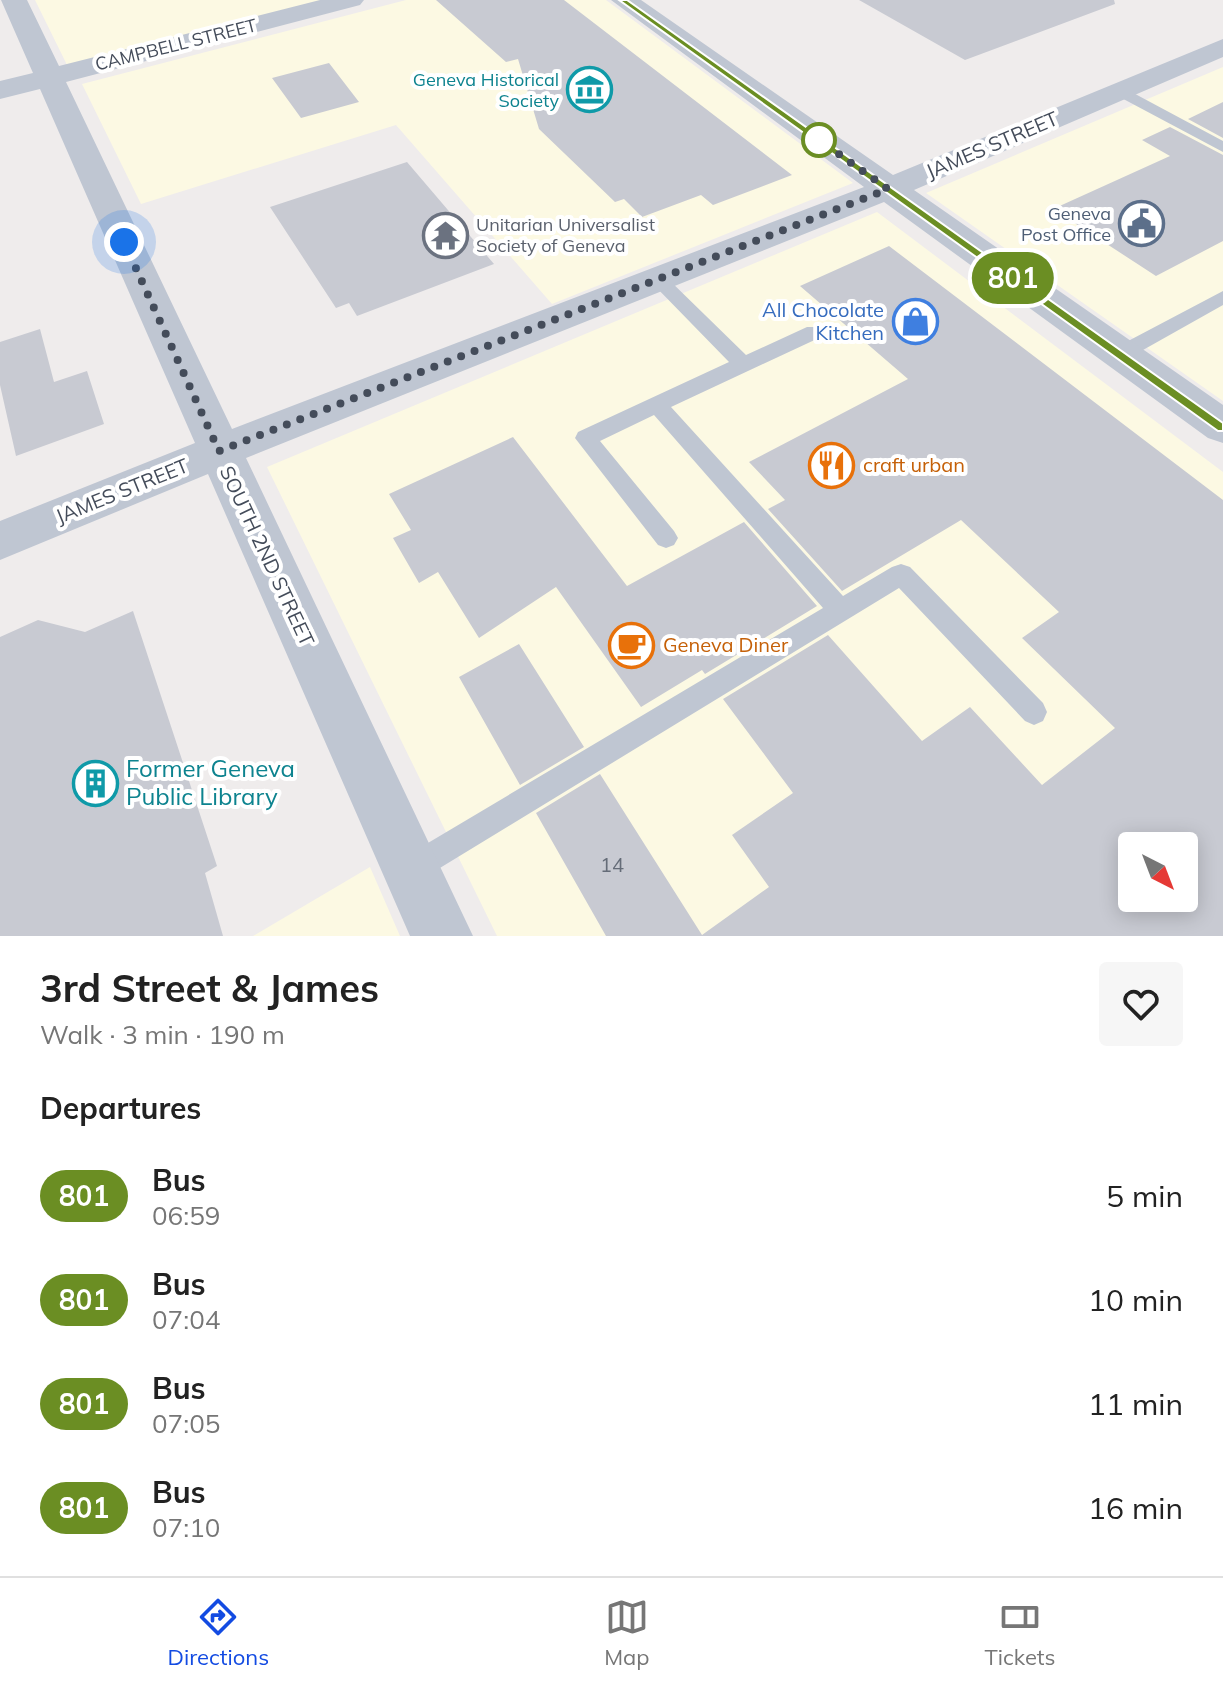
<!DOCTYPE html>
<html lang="en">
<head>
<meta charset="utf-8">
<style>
  body { margin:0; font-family:Mulish,sans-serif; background:#f6f6f6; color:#222; height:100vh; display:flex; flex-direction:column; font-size:30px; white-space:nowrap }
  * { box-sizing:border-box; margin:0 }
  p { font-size:26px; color:#767676 }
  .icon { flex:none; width:44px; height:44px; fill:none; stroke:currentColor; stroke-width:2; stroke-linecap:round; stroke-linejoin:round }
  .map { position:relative; height:936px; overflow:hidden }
  .side { display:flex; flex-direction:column; background:#fff; flex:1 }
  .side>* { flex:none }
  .badge { padding:0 16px; border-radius:26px; font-size:28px; line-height:52px }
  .needle { width:52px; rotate:138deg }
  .fabs { position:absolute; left:1118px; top:832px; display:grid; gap:16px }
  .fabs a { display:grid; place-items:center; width:80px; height:80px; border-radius:8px; background:#fff; box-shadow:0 4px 20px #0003; font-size:40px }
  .you { position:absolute; width:40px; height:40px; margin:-20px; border:6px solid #fff; border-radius:50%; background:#1a73e8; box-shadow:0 0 0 12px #1a73e833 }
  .map>.badge { position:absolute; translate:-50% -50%; box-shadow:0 0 0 4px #fff }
  h2 { padding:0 40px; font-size:30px; line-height:72px }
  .round { display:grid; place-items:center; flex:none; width:84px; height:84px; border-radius:8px; background:#f6f6f6 }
  .headline { display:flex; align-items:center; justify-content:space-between; height:136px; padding:0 40px }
  h1 { font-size:38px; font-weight:700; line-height:60px }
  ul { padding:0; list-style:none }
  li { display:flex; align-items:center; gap:24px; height:104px; padding:0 40px }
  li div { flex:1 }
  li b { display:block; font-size:30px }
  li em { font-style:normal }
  li .badge { min-width:88px; font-weight:700; text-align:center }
  .tabs { display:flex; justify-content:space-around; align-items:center; height:112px; border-top:2px solid #e0e0e0; background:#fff; font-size:22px; color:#767676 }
  .tabs a { display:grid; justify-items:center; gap:4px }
  .tabs .active { color:#134be2 }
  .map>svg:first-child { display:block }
  .commercial { fill:#fcf9e3; fill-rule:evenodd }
  .building { fill:#c8cad2; fill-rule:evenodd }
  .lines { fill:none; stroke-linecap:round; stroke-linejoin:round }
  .service { fill:#bfc6d2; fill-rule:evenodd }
  .minor { fill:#bfc6d2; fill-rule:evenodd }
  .line { fill:#6b8e23; stroke:#fff; stroke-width:2 }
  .walk { stroke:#444c5a; stroke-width:8; stroke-dasharray:0 14.4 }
  .stop-dot { fill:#fff; stroke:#6b8e23; stroke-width:4 }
  .labels { text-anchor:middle; stroke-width:8; stroke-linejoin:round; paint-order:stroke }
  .far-street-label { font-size:18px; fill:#444c5a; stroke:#fff }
  .far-culture-label { font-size:18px; fill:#0d838f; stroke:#fff; text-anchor:end }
  .far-service-label { font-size:18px; fill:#4e5e75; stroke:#fff; text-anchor:end }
  .far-worship-label { font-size:18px; fill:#5b616d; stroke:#fff; text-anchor:start }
  .street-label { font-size:20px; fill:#444c5a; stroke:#fff }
  .shop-label { font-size:20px; fill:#366cbe; stroke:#fff; text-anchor:end }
  .food-label { font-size:20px; fill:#c56008; stroke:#fff; text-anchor:start }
  .near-number-label { font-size:20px; fill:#656c78 }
  .near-culture-label { font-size:24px; fill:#0d838f; stroke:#fff; text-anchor:start }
</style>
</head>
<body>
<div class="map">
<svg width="1223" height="936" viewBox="0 0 1223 936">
  <rect width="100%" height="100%" fill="#efecec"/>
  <!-- commercial -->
  <path class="commercial" d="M35,0H340L69,69Z
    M406,0H606L853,183L552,304L396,125L141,204L82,84Z
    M1223,67V401L926,193Z
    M877,212L1223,472V936H497L267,467ZM1132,846H1184V898H1132Z
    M370,867L400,936H253Z"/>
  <!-- building -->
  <path class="building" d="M436,0H564L792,175L713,205L701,195L642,217L624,199L615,202L539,129L518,59L506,62Z
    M859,0H1114L1115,4L965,60Z
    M329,63L359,102L301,118L272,78Z
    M1223,102V138L1188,119Z
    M1170,127L1223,155V241L1156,276L1053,209L1170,156L1142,140Z
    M407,162L494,264L357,316L349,303L336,308L270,207Z
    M889,246L1223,500V936H606L536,813L600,774L702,935L769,887L732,835L793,793L723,699L828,635L922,741L970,707L1042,785L1115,728L1022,638L1059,612L961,520L842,591L768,509L785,500L749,462L908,379L800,286ZM1132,846H1184V898H1132Z
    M40,329L54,382L87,371L104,424L16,456L0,385V342Z
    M513,437L627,586L744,522L817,606L705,674L702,670L641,707L556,587L479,638L438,572L419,583L393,538L411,530L389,494Z
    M133,611L217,866L205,873L223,936H0V637L38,620L85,632Z
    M519,644L584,747L520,785L459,677Z"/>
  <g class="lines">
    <!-- service -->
    <path class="service" d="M1114,88H1124L1223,141V152L1114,94Z
      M658,273L664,275L746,355L807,327H821L824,332L821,337L671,407L843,596L892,567L901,564L910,567L1043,703L1047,712L1043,721L1034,725L1025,721L899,588L412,885L401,881L397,870L401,859L823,608L654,415L600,441L674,531L678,538L674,545L666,548L658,545L575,438L578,432L729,362L652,283V275Z
      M1223,291V305L1127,359L1120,361L1110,354L1113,349Z"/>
    <!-- minor -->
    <path class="minor" d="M1,0H27L59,66L320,0H364L360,5L66,82L232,429L864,187L611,0H641L893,175L1223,39V57L914,190L1223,405V443L1208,438L884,202L246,458L473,936H410L208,474L0,560V521L195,443L40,89L0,99V81L33,73Z"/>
  </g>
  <!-- line -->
  <path class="line" d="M619,0H627L1223,423V431H1218Z"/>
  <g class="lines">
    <!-- walk -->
    <path class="walk" d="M124,242L219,451L888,189L819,140"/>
  </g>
  <!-- icons -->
  <defs>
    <symbol id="museum-ring" viewBox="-11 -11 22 22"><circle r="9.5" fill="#fff" stroke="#0f9aa8" stroke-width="1.5"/><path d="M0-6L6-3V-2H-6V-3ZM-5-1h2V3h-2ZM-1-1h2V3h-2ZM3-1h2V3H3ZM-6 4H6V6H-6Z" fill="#0f9aa8"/></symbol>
    <symbol id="civic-ring" viewBox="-11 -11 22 22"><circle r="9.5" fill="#fff" stroke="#5c6f8a" stroke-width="1.5"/><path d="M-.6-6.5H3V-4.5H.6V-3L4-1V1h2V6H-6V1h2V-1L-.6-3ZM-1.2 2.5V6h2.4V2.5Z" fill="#5c6f8a"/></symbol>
    <symbol id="temple-ring" viewBox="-11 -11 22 22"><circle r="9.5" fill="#fff" stroke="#6b7280" stroke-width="1.5"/><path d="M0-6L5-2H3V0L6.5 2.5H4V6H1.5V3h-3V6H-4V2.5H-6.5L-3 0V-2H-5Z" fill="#6b7280"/></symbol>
    <symbol id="shop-ring" viewBox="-11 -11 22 22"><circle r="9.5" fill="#fff" stroke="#3f7fe0" stroke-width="1.5"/><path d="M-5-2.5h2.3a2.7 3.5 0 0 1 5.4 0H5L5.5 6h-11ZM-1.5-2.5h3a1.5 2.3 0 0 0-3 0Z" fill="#3f7fe0"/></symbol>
    <symbol id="restaurant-ring" viewBox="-11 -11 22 22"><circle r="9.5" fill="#fff" stroke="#e8710a" stroke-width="1.5"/><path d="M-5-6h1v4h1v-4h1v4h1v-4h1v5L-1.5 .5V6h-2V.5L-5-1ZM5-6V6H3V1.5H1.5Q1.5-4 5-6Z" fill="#e8710a"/></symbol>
    <symbol id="cafe-ring" viewBox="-11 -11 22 22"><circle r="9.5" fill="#fff" stroke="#e8710a" stroke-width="1.5"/><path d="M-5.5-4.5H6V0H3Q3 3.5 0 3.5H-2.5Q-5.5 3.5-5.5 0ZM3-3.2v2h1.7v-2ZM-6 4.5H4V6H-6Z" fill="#e8710a"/></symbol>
    <symbol id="building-ring" viewBox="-11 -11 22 22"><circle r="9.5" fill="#fff" stroke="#0f9aa8" stroke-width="1.5"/><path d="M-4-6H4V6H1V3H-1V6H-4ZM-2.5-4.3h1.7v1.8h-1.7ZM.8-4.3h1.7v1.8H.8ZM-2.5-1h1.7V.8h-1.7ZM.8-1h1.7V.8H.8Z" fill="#0f9aa8"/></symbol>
  </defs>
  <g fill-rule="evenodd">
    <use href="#museum-ring" x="564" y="64" width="51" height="51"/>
    <use href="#civic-ring" x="1116" y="198" width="51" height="51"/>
    <use href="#temple-ring" x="420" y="210" width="51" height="51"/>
    <use href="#shop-ring" x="890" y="296" width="51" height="51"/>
    <use href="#restaurant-ring" x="806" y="440" width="51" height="51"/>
    <use href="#cafe-ring" x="606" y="620" width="51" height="51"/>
    <use href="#building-ring" x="70" y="758" width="51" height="51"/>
  </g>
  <!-- markers -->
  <circle class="stop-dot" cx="819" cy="140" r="16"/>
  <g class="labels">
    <!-- far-street labels -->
    <g class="far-street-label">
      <text transform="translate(176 45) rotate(-14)" y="6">CAMPBELL STREET</text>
    </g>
    <!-- far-culture labels -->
    <g class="far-culture-label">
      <text x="559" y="86">Geneva Historical<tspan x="559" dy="21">Society</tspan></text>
    </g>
    <!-- far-service labels -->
    <g class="far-service-label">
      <text x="1111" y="220">Geneva<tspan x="1111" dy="21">Post Office</tspan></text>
    </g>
    <!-- far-worship labels -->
    <g class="far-worship-label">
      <text x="476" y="231">Unitarian Universalist<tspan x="476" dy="21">Society of Geneva</tspan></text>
    </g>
    <!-- street labels -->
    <g class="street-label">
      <text transform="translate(992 145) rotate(-23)" y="7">JAMES STREET</text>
      <text transform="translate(122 491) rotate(-22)" y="7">JAMES STREET</text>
      <text transform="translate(267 556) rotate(65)" y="7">SOUTH 2ND STREET</text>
    </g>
    <!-- shop labels -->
    <g class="shop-label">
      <text x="884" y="317">All Chocolate<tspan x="884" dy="23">Kitchen</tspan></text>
    </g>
    <!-- food labels -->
    <g class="food-label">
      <text x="863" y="472">craft urban</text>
      <text x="663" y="652">Geneva Diner</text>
    </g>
    <!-- near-number labels -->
    <g class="near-number-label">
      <text x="612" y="872">14</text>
    </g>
    <!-- near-culture labels -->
    <g class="near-culture-label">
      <text x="126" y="777">Former Geneva<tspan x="126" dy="28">Public Library</tspan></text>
    </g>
  </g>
</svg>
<div class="fabs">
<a><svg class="needle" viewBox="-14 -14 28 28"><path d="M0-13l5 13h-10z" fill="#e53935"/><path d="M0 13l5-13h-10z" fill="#767676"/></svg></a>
</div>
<div class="you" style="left:124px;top:242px"></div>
<b class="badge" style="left:1013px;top:278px;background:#6b8e23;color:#fff">801</b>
</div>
<section class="side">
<div class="headline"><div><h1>3rd Street &amp; James</h1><p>Walk · 3 min · 190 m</p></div><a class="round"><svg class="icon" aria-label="heart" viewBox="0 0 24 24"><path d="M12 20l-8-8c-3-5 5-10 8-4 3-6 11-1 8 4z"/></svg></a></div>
<h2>Departures</h2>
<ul>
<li><span class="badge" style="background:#6b8e23;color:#fff">801</span><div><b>Bus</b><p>06:59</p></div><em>5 min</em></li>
<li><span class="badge" style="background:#6b8e23;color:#fff">801</span><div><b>Bus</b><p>07:04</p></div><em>10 min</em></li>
<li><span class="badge" style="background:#6b8e23;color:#fff">801</span><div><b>Bus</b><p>07:05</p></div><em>11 min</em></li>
<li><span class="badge" style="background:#6b8e23;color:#fff">801</span><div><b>Bus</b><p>07:10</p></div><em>16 min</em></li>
</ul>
</section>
<nav class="tabs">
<a class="active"><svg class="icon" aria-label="directions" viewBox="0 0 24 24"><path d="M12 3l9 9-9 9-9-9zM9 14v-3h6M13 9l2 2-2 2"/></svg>Directions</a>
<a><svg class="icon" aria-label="map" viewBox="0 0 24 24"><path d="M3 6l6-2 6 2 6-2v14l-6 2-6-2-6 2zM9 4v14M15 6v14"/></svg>Map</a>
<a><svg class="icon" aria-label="tickets" viewBox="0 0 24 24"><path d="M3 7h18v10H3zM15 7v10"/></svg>Tickets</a>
</nav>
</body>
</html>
